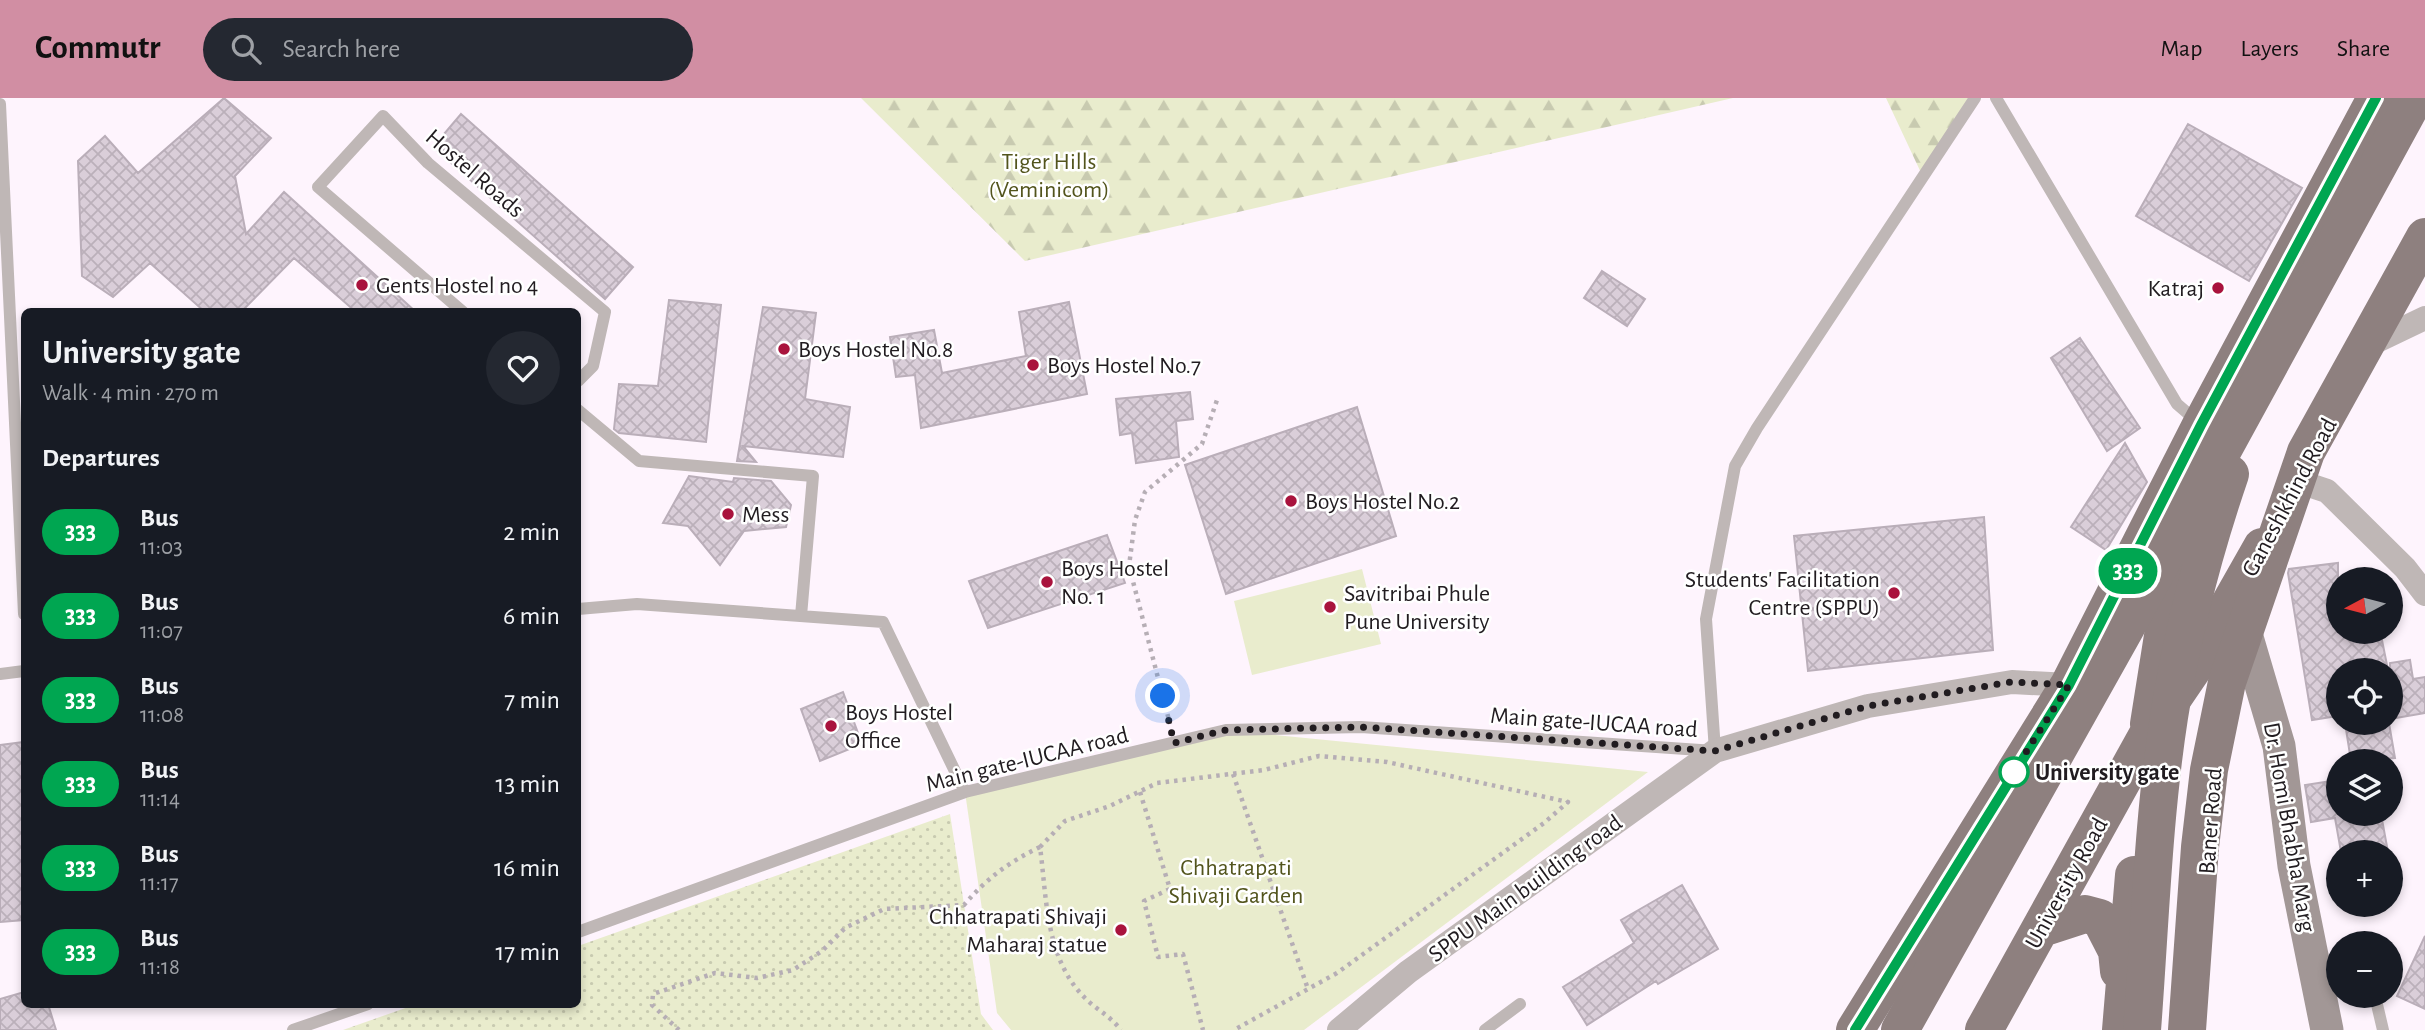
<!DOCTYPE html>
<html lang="en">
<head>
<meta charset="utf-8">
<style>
  body { margin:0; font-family:"Alegreya Sans",sans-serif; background:#242831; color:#f1f3f6; height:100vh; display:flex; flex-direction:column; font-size:26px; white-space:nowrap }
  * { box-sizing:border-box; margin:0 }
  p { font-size:23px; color:#9ea1a6 }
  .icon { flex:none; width:38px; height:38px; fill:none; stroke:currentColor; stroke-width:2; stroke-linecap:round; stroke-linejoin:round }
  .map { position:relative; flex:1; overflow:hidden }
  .sheet { position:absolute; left:21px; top:210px; width:560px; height:700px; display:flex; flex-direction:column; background:#171b24; border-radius:10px; box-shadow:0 4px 10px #0003 }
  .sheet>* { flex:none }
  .badge { padding:0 14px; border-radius:23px; font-size:24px; line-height:46px }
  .needle { width:46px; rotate:263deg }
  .fabs { position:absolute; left:2326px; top:469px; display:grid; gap:14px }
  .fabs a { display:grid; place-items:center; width:77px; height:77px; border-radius:50%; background:#171b24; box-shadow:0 4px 10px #0003; font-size:35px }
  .you { position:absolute; width:35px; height:35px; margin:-18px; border:5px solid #fff; border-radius:50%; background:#1a73e8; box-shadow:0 0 0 10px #1a73e833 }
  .map>.badge { position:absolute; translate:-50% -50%; box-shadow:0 0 0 4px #fff }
  h2 { padding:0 21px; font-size:26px; line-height:63px }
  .round { display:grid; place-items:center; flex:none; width:74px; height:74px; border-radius:37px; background:#242831 }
  .head { display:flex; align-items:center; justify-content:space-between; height:119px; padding:0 21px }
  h1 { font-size:33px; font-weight:700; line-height:52px }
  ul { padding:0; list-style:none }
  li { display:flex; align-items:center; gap:21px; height:84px; padding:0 21px }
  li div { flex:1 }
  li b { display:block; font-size:26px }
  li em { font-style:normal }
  li .badge { min-width:77px; font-weight:700; text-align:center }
  header { display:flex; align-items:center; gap:42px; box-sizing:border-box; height:98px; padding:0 35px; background:#d18ea3; color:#111 }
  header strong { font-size:33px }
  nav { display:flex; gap:38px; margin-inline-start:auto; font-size:24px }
  .search { width:490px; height:63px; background:#242831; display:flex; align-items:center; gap:18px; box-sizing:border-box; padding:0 24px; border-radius:38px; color:#9ea1a6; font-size:26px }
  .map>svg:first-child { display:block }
  .grass { fill:url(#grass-dots) }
  .forest { fill:url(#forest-firs) }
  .garden { fill:#e9eccd }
  .building { fill:url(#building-cross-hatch); stroke:#baaeb9; stroke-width:2 }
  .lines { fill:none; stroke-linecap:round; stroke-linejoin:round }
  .path { stroke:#b6aeb5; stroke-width:4.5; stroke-dasharray:3.5 5; stroke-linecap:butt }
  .lane { stroke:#bfb7b6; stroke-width:12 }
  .street { stroke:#bfb7b6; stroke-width:24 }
  .secondary { stroke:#a29796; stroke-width:33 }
  .primary { stroke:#8e807f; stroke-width:38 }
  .primary-bridge { stroke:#8e807f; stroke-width:38 }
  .line-casing { stroke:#fff; stroke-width:16 }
  .line { stroke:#00a651; stroke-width:10 }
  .walk { stroke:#211c20; stroke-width:7; stroke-dasharray:0 12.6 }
  .poi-dot { fill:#a9133d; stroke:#fff; stroke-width:2.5 }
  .stop-dot { fill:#fff; stroke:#00a651; stroke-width:3.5 }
  .labels { text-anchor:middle; stroke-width:5; stroke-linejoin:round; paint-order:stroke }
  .park-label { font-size:24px; fill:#52541c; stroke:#fff }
  .street-label { font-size:24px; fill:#211c20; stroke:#fff }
  .poi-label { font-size:24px; fill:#211c20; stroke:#fff; text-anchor:start }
  .stop-label { font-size:24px; font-weight:bold; fill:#211c20; stroke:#fff; text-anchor:start }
</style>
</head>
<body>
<header>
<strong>Commutr</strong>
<div class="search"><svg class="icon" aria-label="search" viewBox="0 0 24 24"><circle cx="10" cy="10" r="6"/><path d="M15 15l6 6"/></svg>Search here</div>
<nav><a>Map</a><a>Layers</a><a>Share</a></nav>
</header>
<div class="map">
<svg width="2425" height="932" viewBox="0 0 2425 932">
  <defs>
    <pattern id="grass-dots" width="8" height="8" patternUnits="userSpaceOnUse" patternTransform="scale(1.75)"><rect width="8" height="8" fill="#e9eccd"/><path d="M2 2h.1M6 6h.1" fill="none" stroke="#c8cab0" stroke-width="1.8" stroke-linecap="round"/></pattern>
    <pattern id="forest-firs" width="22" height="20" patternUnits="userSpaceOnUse" patternTransform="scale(1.75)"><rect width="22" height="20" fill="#e9eccd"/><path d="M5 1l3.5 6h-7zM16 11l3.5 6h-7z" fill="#c8cab0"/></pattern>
    <pattern id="building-cross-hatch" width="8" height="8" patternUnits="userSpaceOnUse" patternTransform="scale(1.75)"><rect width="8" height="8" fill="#daced9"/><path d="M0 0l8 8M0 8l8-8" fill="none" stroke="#bbb0ba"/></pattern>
  </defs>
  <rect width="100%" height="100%" fill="#fef4fd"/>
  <!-- grass -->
  <path class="grass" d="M950,716L981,916L993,932H343L414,907L578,906V848Z"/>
  <!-- forest -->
  <path class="forest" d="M861,0H1733L1025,163Z
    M1886,0H1975L1923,79Z"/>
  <!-- garden -->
  <path class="garden" d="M1362,471L1381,546L1252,577L1234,503Z
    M1226,632L1648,674L1304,932H1011L997,915L965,694Z"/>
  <!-- building -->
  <path class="building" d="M224,0L271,40L235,78L246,136L284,94L416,214H356L294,160L241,214H205L150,165L113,199L82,178L78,63L105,38L138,75Z
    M461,16L633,169L605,201L433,49Z
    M2188,26L2302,90L2249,183L2136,118Z
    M1602,173L1645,201L1627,228L1584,200Z
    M669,202L721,207L706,344L619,335L614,331L619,286L658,288Z
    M1069,204L1087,296L921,330L915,277L896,279L890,239L934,232L942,275L1026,258L1019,214Z
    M763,209L816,215L805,301L850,309L843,359L743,348L756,364L737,363Z
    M2080,240L2140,330L2107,353L2051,260Z
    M1190,294L1193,321L1176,323L1179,359L1136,365L1132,335L1120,337L1116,301Z
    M1357,309L1396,438L1226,496L1185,367Z
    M2125,345L2147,384L2106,452L2071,429Z
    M689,378L733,384L734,380L771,383L791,407L786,429L744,433L720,467L688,428L663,425Z
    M1984,419L1993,552L1808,573L1794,438Z
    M1107,437L1125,485L988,530L969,483Z
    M2338,465V534H2359L2360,545L2382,542L2388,572H2338V618L2312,622L2288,475L2289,471Z
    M2410,562L2413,581L2425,579V615L2390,621V565Z
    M843,594L862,646L820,663L801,611Z
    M2345,625H2389L2395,660L2351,663Z
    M24,644V822L0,824V647Z
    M2338,682V716H2381L2388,754H2341L2335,720L2311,724L2305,687Z
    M1682,787L1718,851L1658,886L1656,883L1587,927L1563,889L1634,845L1621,822Z
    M2425,838V911L2397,898Z
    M24,894V906H48L56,932H0V901Z"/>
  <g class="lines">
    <!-- path -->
    <path class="path" d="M1118,468H1129L1135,422L1145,394L1202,346L1217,302
      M1129,468L1170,626
      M1233,676L1308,891
      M1140,694L1170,791L1144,803L1158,859L1183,856L1203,932
      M1040,749L1065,723L1110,708L1157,685L1264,672L1319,658L1387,664L1568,704L1544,725L1337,875L1234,932
      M679,932L652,907L653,896L715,875L757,880L793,872L822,853L845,830L884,811L964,807C987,780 1009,764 1040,749C1047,801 1045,860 1085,900C1098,913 1108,916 1121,932"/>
    <!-- lane -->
    <path class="lane" d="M1996,0L2177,306L2199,325
      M0,6L24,516
      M463,214L318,89L383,18L428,65L605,214L593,268L578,283
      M578,312L639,363L813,378L801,518
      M578,511L637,506L883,524L965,694
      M0,576L24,573
      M578,834L965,694L1226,632L1361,629L1715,653L1706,521L1735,368L1757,330L1975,0
      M2375,898L2383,932
      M293,932L368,906
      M1485,932L1520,906"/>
    <!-- street -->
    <path class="street" d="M2377,243L2425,220
      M2297,383L2327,393L2405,470L2425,496
      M1339,932L1408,874L1715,653L1868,608L2012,584L2069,587"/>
    <!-- secondary -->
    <path class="secondary" d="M2248,520L2246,536L2279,648L2294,768L2327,932"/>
    <!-- primary -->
    <path class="primary" d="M2149,626L2179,437
      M2042,830L2085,816L2100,820L2117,853L2119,873
      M1855,932L2069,587L2201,327L2376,0
      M1984,932L2147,638L2194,569L2262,449
      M2121,932L2134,777"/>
    <!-- primary-bridge -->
    <path class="primary-bridge" d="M1900,932L2125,531L2415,0
      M2142,932C2150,828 2153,722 2169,619C2182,536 2203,455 2230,376
      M2187,932L2200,749L2209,672L2227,584L2306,354L2425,139"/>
  </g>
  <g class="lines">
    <defs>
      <path id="line" d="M1855,932L2069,587L2201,327L2376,0"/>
    </defs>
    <!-- line casing -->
    <use href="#line" class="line-casing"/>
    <!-- line -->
    <use href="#line" class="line"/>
    <!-- walk -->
    <path class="walk" d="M1163,598L1174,645L1226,632L1361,629L1715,653L1868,608L2011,584L2069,587L2012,676L2014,674"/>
  </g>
  <!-- markers -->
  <g class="poi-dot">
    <circle cx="362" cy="187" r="7"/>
    <circle cx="2218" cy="190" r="7"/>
    <circle cx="784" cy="251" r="7"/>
    <circle cx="1033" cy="267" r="7"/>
    <circle cx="1291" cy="403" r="7"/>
    <circle cx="728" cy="416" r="7"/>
    <circle cx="1047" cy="484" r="7"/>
    <circle cx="1894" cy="495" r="7"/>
    <circle cx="1330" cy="509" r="7"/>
    <circle cx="831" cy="628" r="7"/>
    <circle cx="1121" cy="832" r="7"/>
  </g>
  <circle class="stop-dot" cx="2014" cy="674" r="14"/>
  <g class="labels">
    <!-- park labels -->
    <g class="park-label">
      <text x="1049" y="71">Tiger Hills<tspan x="1049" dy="28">(Veminicom)</tspan></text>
      <text x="1236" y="777">Chhatrapati<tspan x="1236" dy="28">Shivaji Garden</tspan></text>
    </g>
    <!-- street labels -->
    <g class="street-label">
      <text transform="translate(475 75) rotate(41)" y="8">Hostel Roads</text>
      <text transform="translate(2289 399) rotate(-62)" y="8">Ganeshkhind Road</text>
      <text transform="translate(1594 624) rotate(4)" y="8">Main gate-IUCAA road</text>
      <text transform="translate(1027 661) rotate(-14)" y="8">Main gate-IUCAA road</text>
      <text transform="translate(2210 723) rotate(-86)" y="8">Baner Road</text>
      <text transform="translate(2290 729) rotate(80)" y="8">Dr. Homi Bhabha Marg</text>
      <text transform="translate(2066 785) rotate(-61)" y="8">University Road</text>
      <text transform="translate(1525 790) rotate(-36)" y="8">SPPU Main building road</text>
    </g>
    <!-- poi labels -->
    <g class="poi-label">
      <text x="376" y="195">Gents Hostel no 4</text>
      <text x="2204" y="198" text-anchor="end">Katraj</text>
      <text x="798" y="259">Boys Hostel No.8</text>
      <text x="1047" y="275">Boys Hostel No.7</text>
      <text x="1305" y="411">Boys Hostel No.2</text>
      <text x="742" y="424">Mess</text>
      <text x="1061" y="478">Boys Hostel<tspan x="1061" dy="28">No. 1</tspan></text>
      <text x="1880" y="489" text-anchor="end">Students' Facilitation<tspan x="1880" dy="28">Centre (SPPU)</tspan></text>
      <text x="1344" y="503">Savitribai Phule<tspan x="1344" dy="28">Pune University</tspan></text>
      <text x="845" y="622">Boys Hostel<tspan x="845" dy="28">Office</tspan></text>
      <text x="1107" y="826" text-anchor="end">Chhatrapati Shivaji<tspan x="1107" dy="28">Maharaj statue</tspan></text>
    </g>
    <!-- stop labels -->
    <g class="stop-label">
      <text x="2035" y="682">University gate</text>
    </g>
  </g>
</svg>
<div class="fabs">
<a><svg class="needle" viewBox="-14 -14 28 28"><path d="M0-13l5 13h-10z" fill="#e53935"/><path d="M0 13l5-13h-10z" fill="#9ea1a6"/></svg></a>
<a><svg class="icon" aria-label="locate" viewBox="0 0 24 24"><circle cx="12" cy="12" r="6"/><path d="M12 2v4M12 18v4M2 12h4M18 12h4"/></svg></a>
<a><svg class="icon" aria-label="layers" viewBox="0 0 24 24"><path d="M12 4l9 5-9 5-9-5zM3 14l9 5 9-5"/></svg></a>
<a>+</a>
<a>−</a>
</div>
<div class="you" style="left:1163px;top:598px"></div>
<b class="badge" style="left:2128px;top:473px;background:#00a651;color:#fff">333</b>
<section class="sheet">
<div class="head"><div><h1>University gate</h1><p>Walk · 4 min · 270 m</p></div><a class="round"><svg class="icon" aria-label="heart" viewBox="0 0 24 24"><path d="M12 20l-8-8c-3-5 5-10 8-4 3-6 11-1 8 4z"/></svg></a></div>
<h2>Departures</h2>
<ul>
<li><span class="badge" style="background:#00a651;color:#fff">333</span><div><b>Bus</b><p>11:03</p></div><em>2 min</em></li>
<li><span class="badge" style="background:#00a651;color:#fff">333</span><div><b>Bus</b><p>11:07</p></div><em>6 min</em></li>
<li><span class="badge" style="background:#00a651;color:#fff">333</span><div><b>Bus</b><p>11:08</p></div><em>7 min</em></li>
<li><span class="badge" style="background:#00a651;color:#fff">333</span><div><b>Bus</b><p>11:14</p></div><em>13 min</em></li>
<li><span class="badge" style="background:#00a651;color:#fff">333</span><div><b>Bus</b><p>11:17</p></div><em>16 min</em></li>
<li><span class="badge" style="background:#00a651;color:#fff">333</span><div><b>Bus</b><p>11:18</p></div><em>17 min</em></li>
</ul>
</section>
</div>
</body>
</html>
